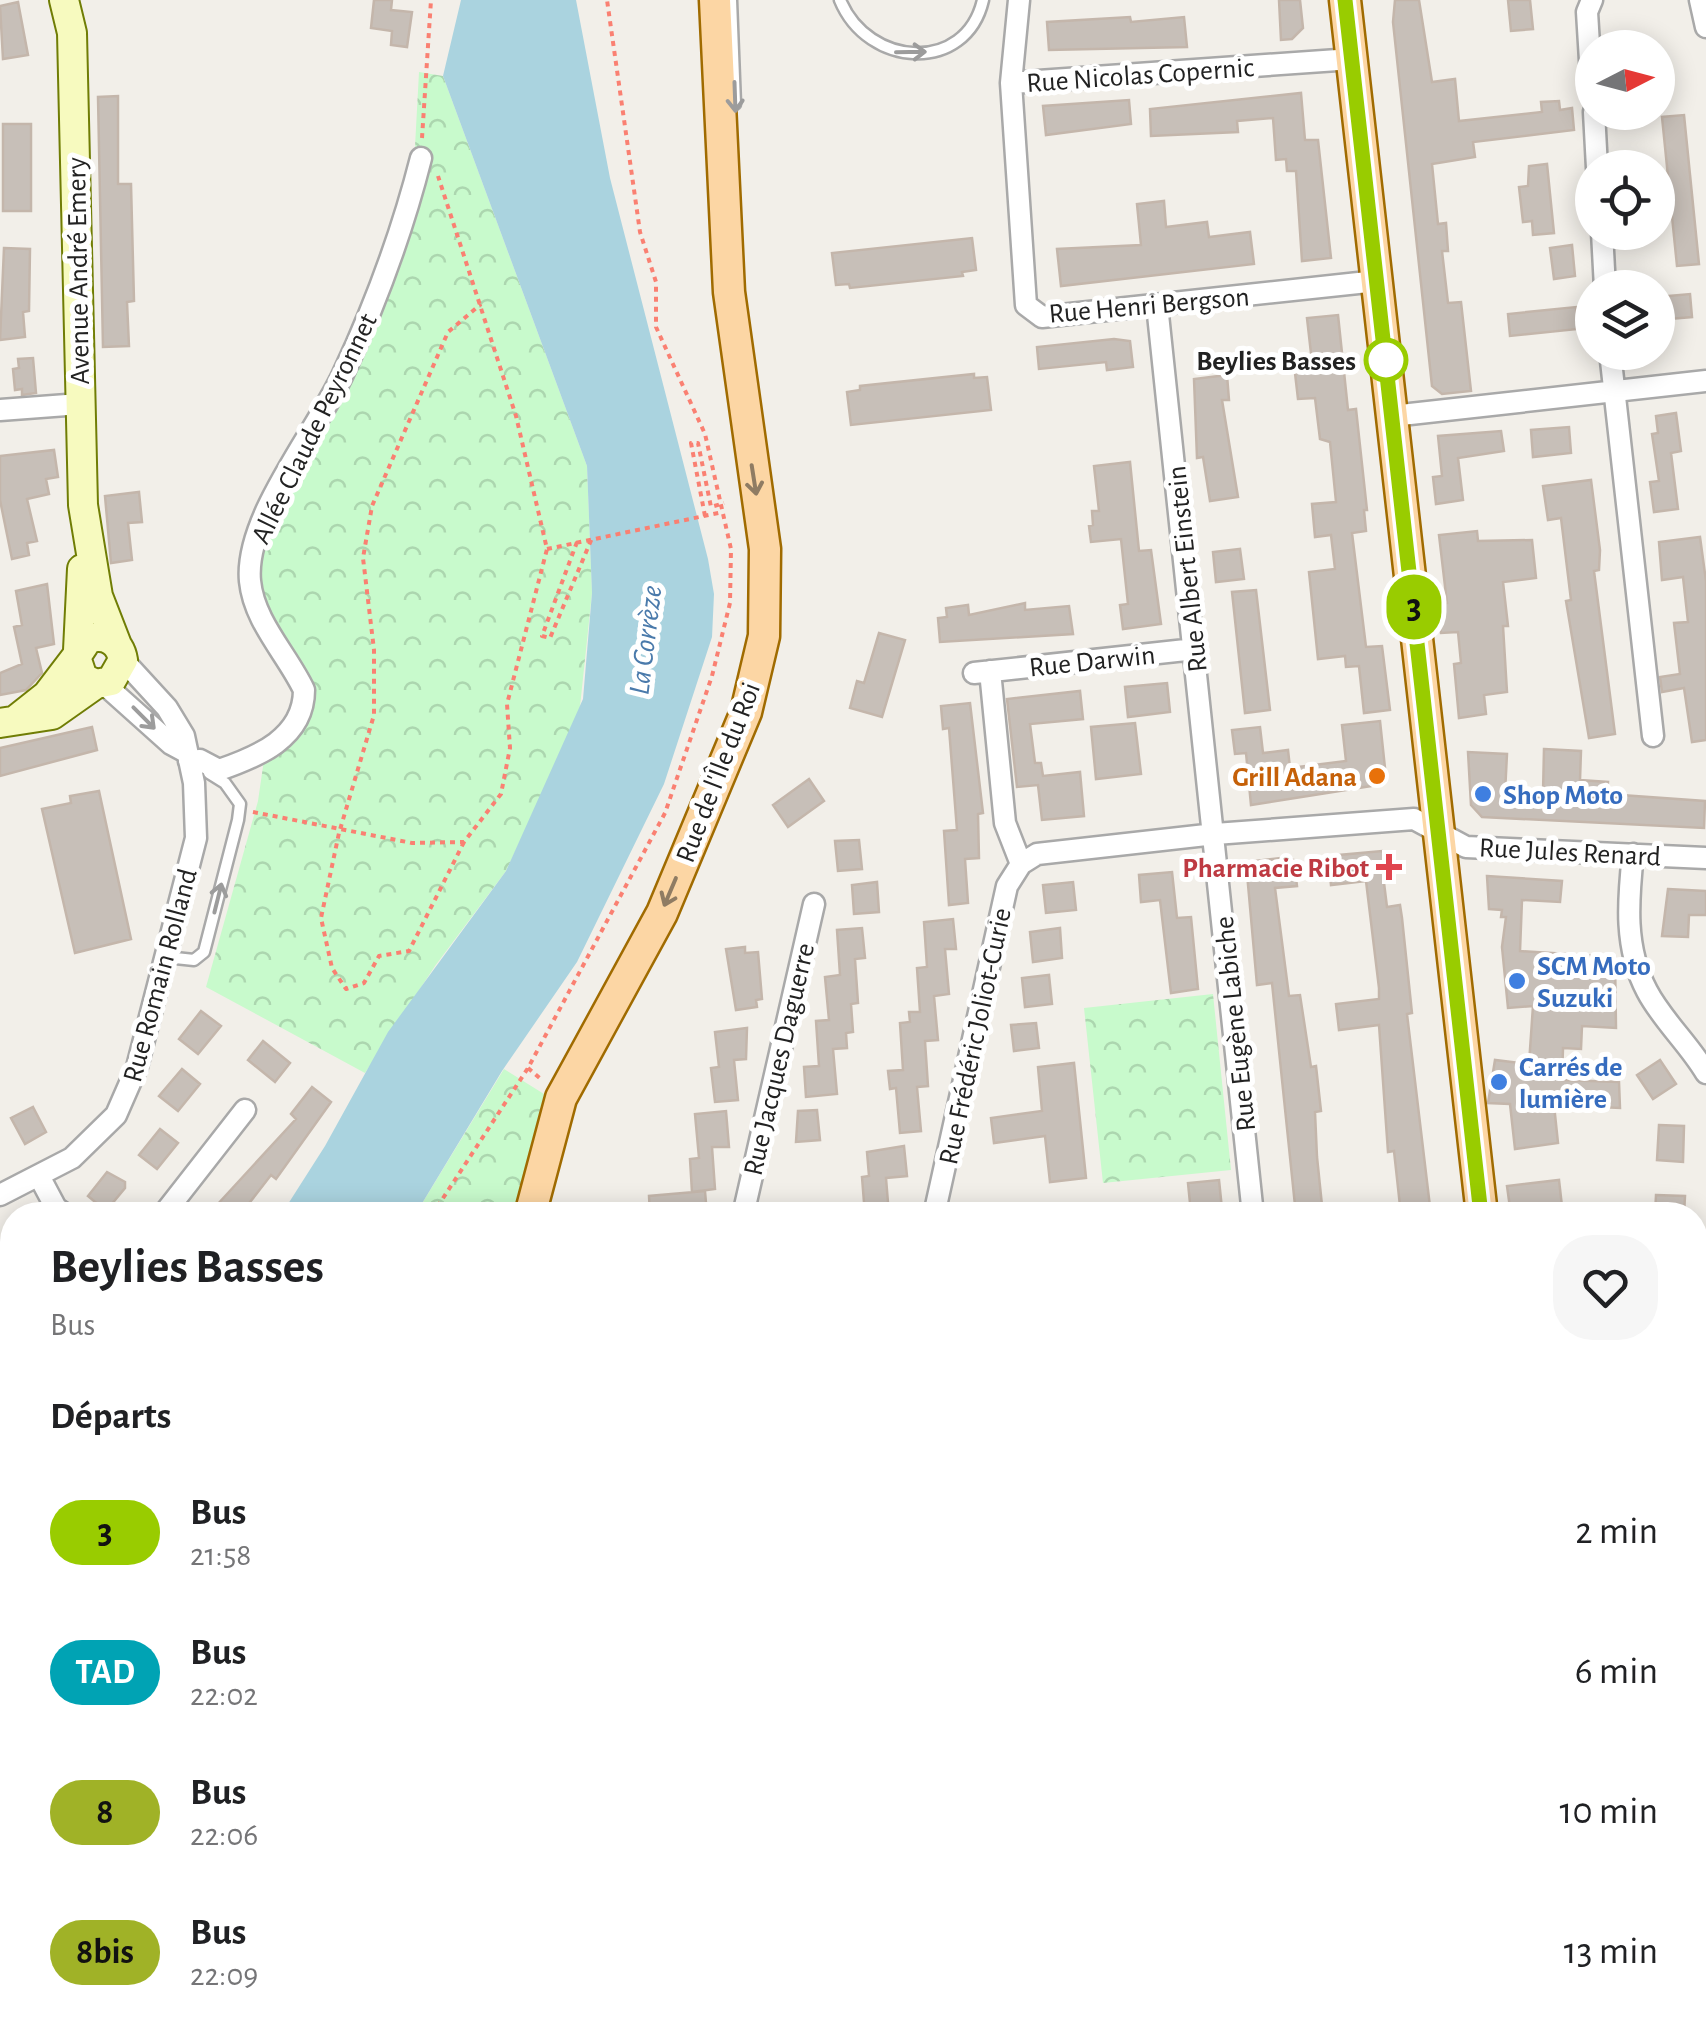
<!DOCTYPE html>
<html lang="fr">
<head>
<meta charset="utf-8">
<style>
  body { margin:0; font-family:"Alegreya Sans",sans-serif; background:#f6f6f6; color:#202124; height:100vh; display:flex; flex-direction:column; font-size:38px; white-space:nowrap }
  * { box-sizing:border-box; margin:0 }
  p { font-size:32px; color:#757577 }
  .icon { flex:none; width:55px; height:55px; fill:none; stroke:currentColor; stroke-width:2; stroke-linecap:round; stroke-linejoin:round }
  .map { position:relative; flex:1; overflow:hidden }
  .panel { position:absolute; left:0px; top:1202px; width:1708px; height:842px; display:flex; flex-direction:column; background:#fff; border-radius:40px 40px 0 0; box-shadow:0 5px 25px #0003 }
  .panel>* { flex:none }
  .badge { padding:0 20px; border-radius:32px; font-size:35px; line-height:65px }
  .needle { width:65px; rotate:84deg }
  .fabs { position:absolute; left:1575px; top:30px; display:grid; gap:20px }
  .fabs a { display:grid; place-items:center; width:100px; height:100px; border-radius:50%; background:#fff; box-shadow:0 5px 25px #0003; font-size:50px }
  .map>.badge { position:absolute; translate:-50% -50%; box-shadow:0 0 0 5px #fff }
  h2 { padding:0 50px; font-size:38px; line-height:90px }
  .round { display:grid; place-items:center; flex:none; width:105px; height:105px; border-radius:40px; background:#f6f6f6 }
  .summary { display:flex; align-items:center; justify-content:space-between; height:170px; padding:0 50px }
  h1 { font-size:48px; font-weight:700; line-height:75px }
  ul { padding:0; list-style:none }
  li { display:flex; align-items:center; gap:30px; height:140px; padding:0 50px }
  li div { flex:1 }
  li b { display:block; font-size:38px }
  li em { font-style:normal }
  li .badge { min-width:110px; font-weight:700; text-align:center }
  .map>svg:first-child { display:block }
  .park { fill:url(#park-crowns) }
  .water { fill:#aad3df }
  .building { fill:#c7bfb8; stroke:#c4b6ab; stroke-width:2.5 }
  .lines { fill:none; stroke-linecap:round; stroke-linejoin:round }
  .lane-casing { stroke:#a9a9a9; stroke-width:15 }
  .street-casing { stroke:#a9a9a9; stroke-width:25 }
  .secondary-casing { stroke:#707d05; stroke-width:32 }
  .primary-casing { stroke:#a06b00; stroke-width:35 }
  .path { stroke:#fa8072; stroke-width:4; stroke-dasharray:5 5; stroke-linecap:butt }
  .lane { stroke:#fff; stroke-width:10 }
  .street { stroke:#fff; stroke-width:20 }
  .secondary { stroke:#f7fabf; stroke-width:28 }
  .primary { stroke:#fcd6a4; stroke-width:30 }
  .oneway { stroke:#9c9c9c }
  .oneway2 { stroke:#8f7c63 }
  .line-casing { stroke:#fff; stroke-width:22 }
  .line { stroke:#9c0; stroke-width:15 }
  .stop-dot { fill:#fff; stroke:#9c0; stroke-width:5 }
  .food-dot { fill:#e8710a; stroke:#fff; stroke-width:4 }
  .shop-dot { fill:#3f7fe0; stroke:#fff; stroke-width:4 }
  .health-dot { fill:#e0444e; stroke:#fff; stroke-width:4 }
  .labels { text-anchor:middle; stroke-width:10; stroke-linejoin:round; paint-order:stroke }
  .street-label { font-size:28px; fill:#222; stroke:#fff }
  .stop-label { font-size:28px; font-weight:bold; fill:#222; stroke:#fff; text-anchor:end }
  .food-label { font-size:28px; font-weight:bold; fill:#c56008; stroke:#fff; text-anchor:end }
  .shop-label { font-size:28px; font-weight:bold; fill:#366cbe; stroke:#fff; text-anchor:start }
  .health-label { font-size:28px; font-weight:bold; fill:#be3a42; stroke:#fff; text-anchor:end }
  .water-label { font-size:30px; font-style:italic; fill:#4a7aab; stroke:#fff }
</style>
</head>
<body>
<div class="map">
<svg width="1706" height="2044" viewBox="0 0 1706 2044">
  <defs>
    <pattern id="park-crowns" width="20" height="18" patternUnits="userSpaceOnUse" patternTransform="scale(2.5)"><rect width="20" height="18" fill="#c8facc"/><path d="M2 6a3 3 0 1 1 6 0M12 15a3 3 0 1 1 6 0" fill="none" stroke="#acd6af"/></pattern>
  </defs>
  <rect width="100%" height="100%" fill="#f2efe9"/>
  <!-- park -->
  <path class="park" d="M419,72L443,76L587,466L592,593L579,716L506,871L435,966L365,1073L206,987L258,801L267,739L290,716L294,692L242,553L307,428L379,268L414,165Z
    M1213,994L1231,1170L1103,1183L1084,1008Z
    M504,1069L544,1094L513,1215H415Z"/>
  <!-- water -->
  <path class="water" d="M461,0H576L610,178L708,559L714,594L712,637L664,784L577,962L502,1071L415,1215H281L325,1146L388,1032L506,871L583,699L592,593L587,466L443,76Z
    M12,1557V1957L0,1947V1585Z
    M79,2033H208L224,2044H87Z"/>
  <!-- building -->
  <path class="building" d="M374,0H392L391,10L412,12L407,47L391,45L392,31L371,28Z
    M1279,0H1300L1303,28L1292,39L1281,40Z
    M1395,0H1419L1432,82L1455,79L1459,121L1542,112L1541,102L1559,101L1560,110L1572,108L1574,130L1473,142L1475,157L1432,164L1438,224L1446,223L1448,251H1442L1448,303L1461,302L1471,391L1442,394L1432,386L1393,22Z
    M1508,0H1530L1533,29L1511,31Z
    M18,2L28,55L3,59L0,6Z
    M1130,17L1131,22L1184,17L1187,47L1049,50L1047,22Z
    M1301,93L1305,140H1318L1331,258L1302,261L1296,171H1287L1286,159L1276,160L1273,118L1237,121L1238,132L1151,136L1150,109Z
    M118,96V184H131L134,301L127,302L129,346L103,347L98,97Z
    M1129,100L1131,124L1046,135L1043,106Z
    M1684,115L1699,264L1677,266L1662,117Z
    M3,124H31V211H3Z
    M1547,164L1554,233L1533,235L1532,221L1523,222L1519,187L1528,186L1529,166Z
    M1164,201L1166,227L1207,222L1209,237L1250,232L1254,264L1061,286L1057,249L1141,245L1137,204Z
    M972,238L976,270L962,272L963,276L850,288L849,284L836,285L832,253Z
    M1572,245L1575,276L1554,279L1550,248Z
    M4,248L30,249L29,311L23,312L25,337L0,340Z
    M1690,294L1692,317L1658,320V297Z
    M1576,307L1578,329L1510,336L1508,314Z
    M1338,315L1348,410L1356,409L1367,510H1364L1366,531L1352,533L1366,647L1382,646L1390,710L1364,713L1359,666L1346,667L1345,656L1318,659L1309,572L1335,569L1331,535L1315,537L1312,504L1336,502L1330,442L1320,439L1315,398L1298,399L1295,373L1313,371L1307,318Z
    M1114,339L1130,341L1133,367L1107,370L1106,362L1039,369L1037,347Z
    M33,358L36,393L22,395V389L15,390L13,369L19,368L18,359Z
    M974,374V378L987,377L991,410L851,425L847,392L860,390V386Z
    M1227,375L1229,400H1222L1238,497L1210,501L1203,457L1197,458L1194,379Z
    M1676,413L1681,451L1671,453L1678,509L1654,512L1650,482L1659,481L1652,434L1658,433L1656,416Z
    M1569,427L1571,453L1533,457L1531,430Z
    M1501,431L1504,451L1458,458L1463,500L1436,504L1433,477L1442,476L1438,436Z
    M54,450L58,477L46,479L49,494L27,499L37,541L27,543L29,555L12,559L0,500V456Z
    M1130,462L1139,551L1151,550L1161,624L1123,629L1120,605L1128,604L1121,539L1091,542L1089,526L1093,525L1092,511H1099L1094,466Z
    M1591,480L1600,550L1599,570L1594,571L1615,734L1589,738L1566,601L1571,600L1561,518L1548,520L1543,486Z
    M139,492L142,522L128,523L132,560L111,563L105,496Z
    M1477,531L1478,541L1532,540L1536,578L1503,582L1508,626H1503L1507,692L1484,695L1486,714L1459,718L1454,664L1461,663L1458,632L1441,633L1438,604L1447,603L1439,535Z
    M1700,537L1706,581V740L1692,742L1684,688L1662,692L1660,677L1680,674L1674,623L1688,622L1683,577L1662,580L1659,542Z
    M1240,549L1244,579L1216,582L1213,552Z
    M47,584L54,644L36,648L42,673L26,690L0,695V673L22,664L14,627L22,625L16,591Z
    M1256,590L1270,710L1245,713L1232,592Z
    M1025,603V610L1069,606L1073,634L940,642L938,618L947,617L946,608L968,605L969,615Z
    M879,633L905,640L882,717L850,708L857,681L864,683Z
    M1167,683L1170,712L1128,717L1125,687Z
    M1080,691L1083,719L1030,724L1035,763H1041L1043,776L1080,772L1084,816L1042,820L1038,785L1017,787L1007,699Z
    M970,703L983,813L978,814L979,858L965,859L968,903L949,905L944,831L957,830L949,728L943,729L941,706Z
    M1380,721L1385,768L1371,786L1251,805L1246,753L1235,754L1232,730L1260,727L1263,753L1288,750L1290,768L1346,761L1342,725Z
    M1135,723L1141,774L1096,779L1091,727Z
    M92,727L97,750L0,776V748Z
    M1544,749L1581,751L1580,780L1608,782L1607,794L1705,801L1704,828L1482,817L1471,805L1468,752L1507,754L1505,793H1543Z
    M809,779L824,801L788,827L773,805Z
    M99,791L131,939L75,953L42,809L71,803L70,796Z
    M859,840L862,869L838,871L835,841Z
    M1382,851L1397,871L1384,883L1387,907L1400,905L1402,918L1412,1013L1407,1014L1431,1215H1401L1394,1151L1388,1152L1379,1025L1339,1030L1336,1004L1379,999V988L1366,881L1331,885L1328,856Z
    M1281,858L1294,860L1297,886L1275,888L1289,996L1300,995L1311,1067L1316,1066L1321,1111L1315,1112L1317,1157L1323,1215H1296L1272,983L1257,985L1246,862Z
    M1172,872L1177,918L1191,917L1198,989L1171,993L1160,900L1141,902L1139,875Z
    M1487,876L1562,881L1560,902L1522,900L1520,951L1615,957L1616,1028L1582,1026L1581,1049L1563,1048L1562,1080L1619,1082L1620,1108L1554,1105L1558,1143L1515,1149L1510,1104L1488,1103L1495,1060L1529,1064L1533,1006L1508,1008L1502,947L1506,917H1501L1502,910L1489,909Z
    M877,882L879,912L854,914L852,885Z
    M1073,882L1076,910L1046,913L1043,885Z
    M1668,889L1706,891V915H1689L1688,937L1662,936Z
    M953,919L956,949H945L949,994L934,996L938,1040L925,1041L928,1086L917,1087L921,1131L900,1133L896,1088L890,1089L888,1071L903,1070L900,1023L910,1022L909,1012H920L917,968L927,967L924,922Z
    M862,928L865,958L855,959L858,1003L851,1004L853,1032L846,1033L847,1048L833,1049L837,1094L806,1097L804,1067L819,1066L816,1021L829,1020L825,977L840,975L837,930Z
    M1060,928L1062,958L1033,962L1030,932Z
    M745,947V953L758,952L762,999L756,1000L757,1007L736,1010L726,949Z
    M1049,975L1052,1004L1025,1007L1022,978Z
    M201,1011L221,1026L198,1054L179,1039Z
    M1036,1023L1039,1048L1014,1051L1011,1025Z
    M747,1028L746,1059L734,1060L738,1100L715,1102L711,1068L719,1067L715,1032Z
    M263,1041L290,1063L275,1082L248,1060Z
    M1660,1060L1676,1084L1653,1099L1637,1075Z
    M1074,1063L1086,1178L1050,1182L1045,1136L994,1143L991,1118L1042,1111L1038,1067Z
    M182,1069L200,1084L178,1111L159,1096Z
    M312,1087L331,1102L276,1179L271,1175L240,1215H228L216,1206L296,1119L291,1114Z
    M33,1107L46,1132L25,1144L11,1118Z
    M817,1110L820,1140L796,1142L798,1111Z
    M726,1111L729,1147H712L715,1189L692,1192L690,1159L699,1158L695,1114Z
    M1659,1125L1684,1126L1683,1162L1657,1160Z
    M160,1129L178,1143L157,1169L139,1155Z
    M904,1146L907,1176L886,1178L889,1215H865L862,1177L869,1176L867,1152Z
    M107,1172L125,1182V1188L106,1211L88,1196Z
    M1219,1180L1222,1209L1191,1213L1188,1183Z
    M1559,1180L1563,1215H1511L1507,1186Z
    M705,1191L707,1215H650L649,1196Z
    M1656,1195L1685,1196L1684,1215H1655Z"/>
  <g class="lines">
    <defs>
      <path id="lane" d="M731,0L735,104
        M840,0C868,68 966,74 983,0
        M166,957L194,960L204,952L238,820L240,804L225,783L209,773
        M0,1266L12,1261
        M1695,1323H1706
        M0,1335L12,1333
        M0,1431L12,1426"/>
      <path id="street" d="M1019,0L1011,83L1352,59
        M1592,0L1587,12L1592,93
        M1700,0L1706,27
        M1011,83L1026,305L1042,317L1377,281
        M1594,112L1597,168
        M1602,232L1605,288
        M1157,305L1253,1215
        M1610,352L1653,736
        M0,410L80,404
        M1392,416L1706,381
        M990,671L1005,823L1021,864
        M974,673L1195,649
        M104,684L171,744L184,751
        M189,761L200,760L219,770C257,757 304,738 304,690C287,654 254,622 250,581C244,518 317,431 343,374C376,303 402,233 421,158
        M1633,854C1628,901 1624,948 1647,991C1662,1020 1689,1044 1706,1073
        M39,1176L56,1208L66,1215
        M0,1195L72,1158L116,1115L137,1067L196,838L194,783L184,736L167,708L123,660
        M163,1215L245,1110
        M743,1215L814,904
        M934,1215L1007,886L1021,864L1037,854L1215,834L1414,819L1466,847L1706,858
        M1702,1356L1706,1340
        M1695,1540L1706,1538
        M1695,1791L1706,1790
        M850,2032L854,2044
        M1077,2032L1079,2044
        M1352,2032L1354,2044"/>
      <path id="secondary" d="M64,0L72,33L83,505L98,596L117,645
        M78,650L82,569
        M18,718L47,695L76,657
        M0,723L52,715L96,684L111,681L123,660C120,642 106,633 88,639L76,657L83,678L96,684"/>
      <path id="primary" d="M1345,0L1482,1215
        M530,1215L561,1098L662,913L746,712L764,636L765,549L729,292L715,0
        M497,2032V2044
        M1591,2032L1592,2044"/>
    </defs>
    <!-- lane casing -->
    <use href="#lane" class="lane-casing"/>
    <!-- street casing -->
    <use href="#street" class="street-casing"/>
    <!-- secondary casing -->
    <use href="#secondary" class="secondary-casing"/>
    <!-- primary casing -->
    <use href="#primary" class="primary-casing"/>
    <!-- path -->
    <path class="path" d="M422,138L431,0
      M705,516L691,443H698L711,507L724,503
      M577,542L542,636L550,638L592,538
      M547,549L723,512
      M253,812L412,843L464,842L501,794L510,748L507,704L547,549L516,416L438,176
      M464,842L409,951L379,956L364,983L346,989L332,968L321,918L339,833L374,715V650L363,558L372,506L448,332L481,304
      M528,1068L543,1081
      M432,1215L528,1068L665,813L712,676L730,603L731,549L705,434L656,327V282L640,232L607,0
      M282,2032L287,2044"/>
    <!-- lane -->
    <use href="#lane" class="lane"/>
    <!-- street -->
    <use href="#street" class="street"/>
    <!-- secondary -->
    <use href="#secondary" class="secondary"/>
    <!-- primary -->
    <use href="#primary" class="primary"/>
  </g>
  <!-- one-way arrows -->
  <defs><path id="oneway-shaft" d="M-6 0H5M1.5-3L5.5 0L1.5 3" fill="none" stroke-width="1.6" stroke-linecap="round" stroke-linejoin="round" transform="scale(2.5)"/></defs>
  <g class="oneway">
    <use href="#oneway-shaft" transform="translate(911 52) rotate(-1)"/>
    <use href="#oneway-shaft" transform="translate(735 97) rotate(88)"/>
    <use href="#oneway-shaft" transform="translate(144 718) rotate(45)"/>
    <use href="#oneway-shaft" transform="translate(218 898) rotate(-76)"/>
  </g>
  <g class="oneway2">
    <use href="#oneway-shaft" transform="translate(754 480) rotate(81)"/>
    <use href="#oneway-shaft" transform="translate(670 892) rotate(113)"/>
  </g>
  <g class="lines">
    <defs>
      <path id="line" d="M1345,0L1481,1215"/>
    </defs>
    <!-- line casing -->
    <use href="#line" class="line-casing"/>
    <!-- line -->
    <use href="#line" class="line"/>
  </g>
  <!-- markers -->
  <circle class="stop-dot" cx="1386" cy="360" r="20"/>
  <circle class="food-dot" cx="1377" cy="776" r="10"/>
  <g class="shop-dot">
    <circle cx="1483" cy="794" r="10"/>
    <circle cx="1517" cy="981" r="10"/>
    <circle cx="1499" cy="1082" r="10"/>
  </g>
  <path class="health-dot" d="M1384 852h10v10h10v10h-10v10h-10v-10h-10v-10h10z"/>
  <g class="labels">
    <!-- street labels -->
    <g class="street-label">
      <text transform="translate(1140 74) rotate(-4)" y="10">Rue Nicolas Copernic</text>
      <text transform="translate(77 271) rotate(-91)" y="10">Avenue André Emery</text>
      <text transform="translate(1149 304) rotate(-5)" y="10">Rue Henri Bergson</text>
      <text transform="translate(313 428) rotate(-64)" y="10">Allée Claude Peyronnet</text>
      <text transform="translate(1186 569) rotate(-96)" y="10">Rue Albert Einstein</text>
      <text transform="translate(1092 660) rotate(-6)" y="10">Rue Darwin</text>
      <text transform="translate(717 772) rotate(-69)" y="10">Rue de l'Île du Roi</text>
      <text transform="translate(1570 851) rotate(3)" y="10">Rue Jules Renard</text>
      <text transform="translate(159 975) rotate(-75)" y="10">Rue Romain Rolland</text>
      <text transform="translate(1234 1024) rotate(-96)" y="10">Rue Eugène Labiche</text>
      <text transform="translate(974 1036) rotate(-78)" y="10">Rue Frédéric Joliot-Curie</text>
      <text transform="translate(778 1059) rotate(-77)" y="10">Rue Jacques Daguerre</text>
    </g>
    <!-- stop labels -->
    <g class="stop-label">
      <text x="1356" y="370">Beylies Basses</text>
    </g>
    <!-- food labels -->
    <g class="food-label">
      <text x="1357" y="786">Grill Adana</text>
    </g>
    <!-- shop labels -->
    <g class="shop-label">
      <text x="1503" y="804">Shop Moto</text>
      <text x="1537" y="975">SCM Moto<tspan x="1537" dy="32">Suzuki</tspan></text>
      <text x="1519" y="1076">Carrés de<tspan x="1519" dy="32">lumière</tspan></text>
    </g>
    <!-- health labels -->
    <g class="health-label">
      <text x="1369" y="877">Pharmacie Ribot</text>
    </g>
    <!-- water labels -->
    <g class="water-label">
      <text transform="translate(645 640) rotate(-83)" y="10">La Corrèze</text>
    </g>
  </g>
</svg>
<div class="fabs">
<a><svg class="needle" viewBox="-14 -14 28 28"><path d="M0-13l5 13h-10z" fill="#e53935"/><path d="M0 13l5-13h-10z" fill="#757577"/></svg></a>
<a><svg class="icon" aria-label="locate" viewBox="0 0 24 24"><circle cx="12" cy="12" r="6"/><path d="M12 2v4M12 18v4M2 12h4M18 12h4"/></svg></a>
<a><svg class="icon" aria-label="layers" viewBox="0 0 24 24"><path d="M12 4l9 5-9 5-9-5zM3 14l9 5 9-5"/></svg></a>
</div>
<b class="badge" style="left:1414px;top:607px;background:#9c0;color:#111">3</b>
<section class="panel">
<div class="summary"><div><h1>Beylies Basses</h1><p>Bus</p></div><a class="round"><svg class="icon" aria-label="heart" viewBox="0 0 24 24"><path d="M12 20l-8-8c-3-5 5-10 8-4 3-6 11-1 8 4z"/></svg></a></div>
<h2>Départs</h2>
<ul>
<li><span class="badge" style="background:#9c0;color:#111">3</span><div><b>Bus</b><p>21:58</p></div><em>2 min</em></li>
<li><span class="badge" style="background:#00a3b4;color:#fff">TAD</span><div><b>Bus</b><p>22:02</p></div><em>6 min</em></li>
<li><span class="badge" style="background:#a0b227;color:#111">8</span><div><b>Bus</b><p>22:06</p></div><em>10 min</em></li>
<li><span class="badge" style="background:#a0b227;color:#111">8bis</span><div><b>Bus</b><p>22:09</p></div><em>13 min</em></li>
</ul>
</section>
</div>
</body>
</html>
